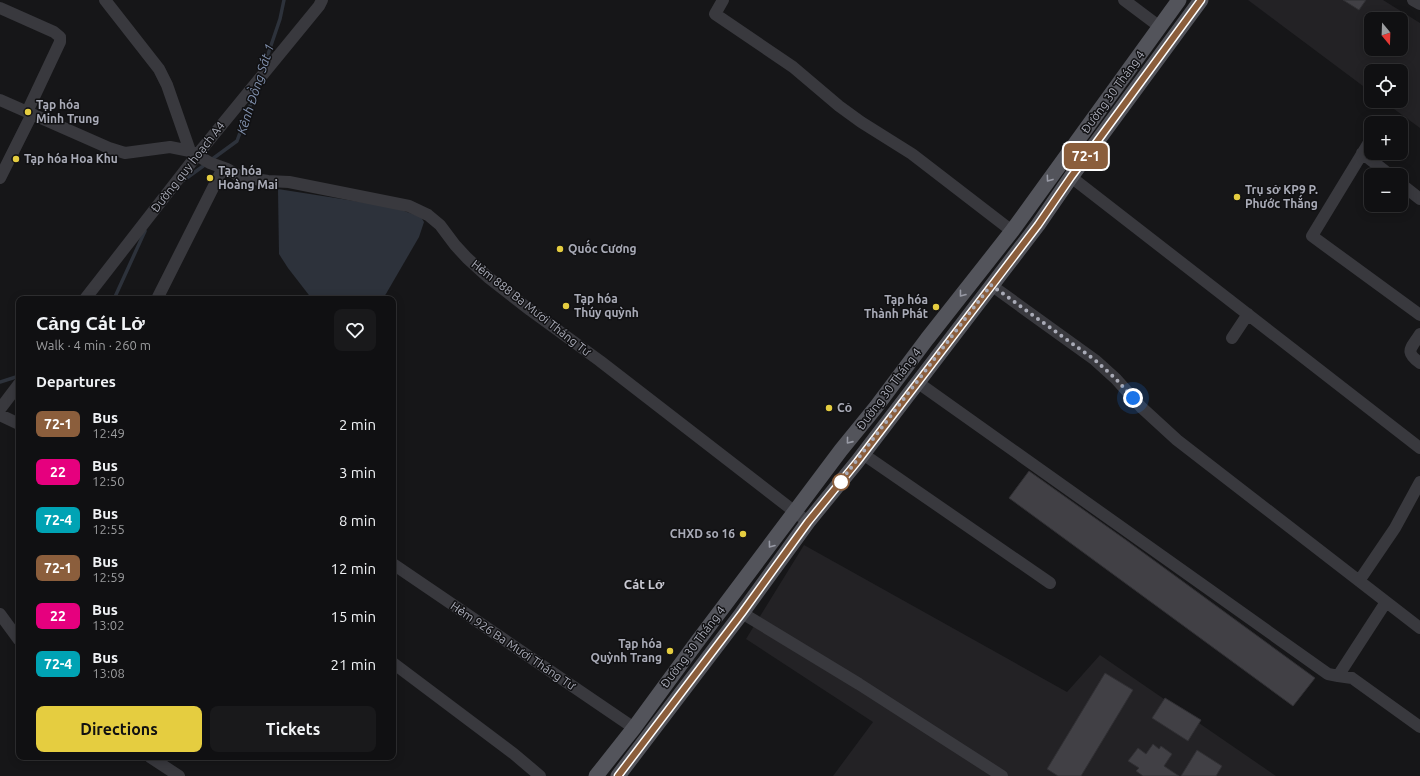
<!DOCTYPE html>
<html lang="en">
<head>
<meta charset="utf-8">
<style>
  body { margin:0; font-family:Ubuntu,sans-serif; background:#19191b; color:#f1f3f6; height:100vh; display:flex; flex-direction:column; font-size:15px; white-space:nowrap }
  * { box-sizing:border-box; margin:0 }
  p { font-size:13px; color:#9c9d9f }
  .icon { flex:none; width:22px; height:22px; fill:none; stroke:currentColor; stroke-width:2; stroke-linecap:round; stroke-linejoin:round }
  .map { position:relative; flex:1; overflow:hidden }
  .details { position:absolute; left:16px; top:296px; width:380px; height:464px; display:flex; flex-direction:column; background:#101012; border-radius:8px; box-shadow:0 2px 10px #0003,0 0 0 1px #303032 }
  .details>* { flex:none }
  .badge { padding:0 8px; border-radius:6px; font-size:14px; line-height:26px }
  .needle { width:26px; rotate:161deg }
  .controls { position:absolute; left:1364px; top:12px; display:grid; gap:8px }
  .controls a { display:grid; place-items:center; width:44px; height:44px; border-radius:8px; background:#101012; box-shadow:0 2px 10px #0003,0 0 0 1px #303032; font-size:20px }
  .you { position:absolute; width:20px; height:20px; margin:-10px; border:3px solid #fff; border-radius:50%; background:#1a73e8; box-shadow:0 0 0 6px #1a73e833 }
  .map>.badge { position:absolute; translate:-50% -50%; box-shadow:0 0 0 2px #fff }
  h2 { padding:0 20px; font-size:15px; line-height:36px }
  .round { display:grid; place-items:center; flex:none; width:42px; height:42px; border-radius:8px; background:#19191b }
  .head { display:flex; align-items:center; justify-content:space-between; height:68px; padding:0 20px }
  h1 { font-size:19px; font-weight:700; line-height:30px }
  .action { display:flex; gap:8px; margin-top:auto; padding:8px 20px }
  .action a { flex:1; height:46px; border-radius:8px; background:#e5cd40; color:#111; font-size:16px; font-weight:700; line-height:46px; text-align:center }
  .action a+a { background:#19191b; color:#f1f3f6 }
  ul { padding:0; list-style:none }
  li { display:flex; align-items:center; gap:12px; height:48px; padding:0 20px }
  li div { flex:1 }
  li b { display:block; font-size:15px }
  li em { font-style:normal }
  li .badge { min-width:44px; font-weight:700; text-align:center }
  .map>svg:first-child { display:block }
  .built { fill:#232225; fill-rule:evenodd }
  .water { fill:#2d323b }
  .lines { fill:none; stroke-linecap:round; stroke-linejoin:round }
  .stream { stroke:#2d323b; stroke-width:3.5 }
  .building { fill:#414045; stroke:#313034 }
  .minor { stroke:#39393e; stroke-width:12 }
  .major { stroke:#53545b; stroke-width:15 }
  .oneway { stroke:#989aa5 }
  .line-casing { stroke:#fff; stroke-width:9 }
  .line { stroke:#8b5e3c; stroke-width:6 }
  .walk { stroke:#a9abb7; stroke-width:4; stroke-dasharray:0 7.2 }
  .poi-dot { fill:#e5cd40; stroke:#111113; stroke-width:1.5 }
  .stop-dot { fill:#fff; stroke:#8b5e3c; stroke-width:2 }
  .labels { text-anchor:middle; stroke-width:3; stroke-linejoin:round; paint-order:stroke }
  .street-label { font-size:12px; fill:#a9abb7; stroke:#111113 }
  .poi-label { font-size:12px; font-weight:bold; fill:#a9abb7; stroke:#111113; text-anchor:start }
  .water-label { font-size:13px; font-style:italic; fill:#8292af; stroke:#111113 }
  .neighbourhood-label { font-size:13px; font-weight:bold; fill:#cacad3; stroke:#111113 }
</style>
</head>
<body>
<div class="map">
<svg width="1420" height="776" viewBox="0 0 1420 776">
  <rect width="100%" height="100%" fill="#161618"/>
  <!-- built -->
  <path class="built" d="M1248,0H1383L1420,23V128L1383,101H1401V71H1371V92ZM1371,19H1401V49H1371Z
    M804,545L1067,692L1100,655L1276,776H833L873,722L746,639Z"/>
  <!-- water -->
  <path class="water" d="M278,189L393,207L421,217L424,222L419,237L383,299H312L288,268L279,254Z"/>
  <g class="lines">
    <!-- stream -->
    <path class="stream" d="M264,66L280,19L284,0
      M211,160L237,141L255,92
      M184,180L206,164
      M114,299L145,231
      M0,382L19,376"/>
  </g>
  <!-- building -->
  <path class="building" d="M1343,0H1366L1359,10Z
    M1029,471L1126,540L1315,678L1293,706L1009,498Z
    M1105,673L1133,690L1081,776H1058L1047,769Z
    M1165,698L1201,720L1188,741L1152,718Z
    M1153,744L1159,749L1161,746L1172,754L1164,766L1179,776H1143L1136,771L1139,768L1128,761L1138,748L1146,754Z
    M1197,750L1222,766L1216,776H1181Z"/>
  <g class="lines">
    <!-- minor -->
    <path class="minor" d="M105,0L159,69L167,85L190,151
      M723,0L715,14L793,67L839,106L861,122L912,154L1012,231
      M1124,0L1160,27
      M1413,0L1420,4
      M0,8L54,32L60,37V42L27,112
      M0,100L109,148L125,153L170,147L190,151L210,163L227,169L241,177L268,181L289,182L409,206L428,215L440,225L455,245L467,258L489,278L530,310L600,361L808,522
      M1371,139L1312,236L1420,315
      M1362,153L1390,175
      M1071,177L1420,448
      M0,178L32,114
      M1401,184L1420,199
      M991,285L1095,360L1116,379L1141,407L1177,440L1420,628
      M85,299L197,155L319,6L322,0
      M157,299L223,168
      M1420,334C1411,349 1404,351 1420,363
      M1232,338L1248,314
      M917,382L1328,674L1338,676L1352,678L1420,727
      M0,409L19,384
      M0,415L19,424
      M863,454L1050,583
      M393,564L634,728
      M1359,581L1395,528L1420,482
      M742,613L859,684L1002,776
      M0,614L19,640
      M393,663L514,754L540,776
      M1338,676L1386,602
      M150,757L179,776"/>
    <!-- major -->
    <path class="major" d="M596,776L634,728L697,642L841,450L876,407L927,339L1012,231L1179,0
      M618,776L742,613L808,522L857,462L1038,225L1071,177L1201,0"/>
  </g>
  <!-- one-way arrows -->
  <defs><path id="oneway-chevron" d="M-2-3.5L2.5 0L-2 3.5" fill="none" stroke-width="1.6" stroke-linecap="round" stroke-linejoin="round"/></defs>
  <g class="oneway">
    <use href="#oneway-chevron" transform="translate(1049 179) rotate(126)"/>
    <use href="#oneway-chevron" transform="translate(962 294) rotate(128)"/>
    <use href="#oneway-chevron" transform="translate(849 441) rotate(129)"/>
    <use href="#oneway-chevron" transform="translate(771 545) rotate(127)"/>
  </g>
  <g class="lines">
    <defs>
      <path id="line" d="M618,776L742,613L808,522L857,462L1038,225L1071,177L1201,0"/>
    </defs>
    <!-- line casing -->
    <use href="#line" class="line-casing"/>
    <!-- line -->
    <use href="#line" class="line"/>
    <!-- walk -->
    <path class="walk" d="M841,482L837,486L991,285L1095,360L1116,379L1133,398"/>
  </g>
  <!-- markers -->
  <g class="poi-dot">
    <circle cx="28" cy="112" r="4"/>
    <circle cx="16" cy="159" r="4"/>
    <circle cx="210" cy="178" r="4"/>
    <circle cx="1237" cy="197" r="4"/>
    <circle cx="560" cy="249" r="4"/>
    <circle cx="566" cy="306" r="4"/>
    <circle cx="936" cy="307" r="4"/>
    <circle cx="829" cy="408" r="4"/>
    <circle cx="743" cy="534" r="4"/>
    <circle cx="670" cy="651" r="4"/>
  </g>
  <circle class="stop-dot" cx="841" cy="482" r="8"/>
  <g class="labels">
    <!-- street labels -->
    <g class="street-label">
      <text transform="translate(1113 92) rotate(-54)" y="4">Đường 30 Tháng 4</text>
      <text transform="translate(188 167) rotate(-52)" y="4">Đường quy hoạch A4</text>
      <text transform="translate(531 308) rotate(38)" y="4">Hẻm 888 Ba Mươi Tháng Tư</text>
      <text transform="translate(889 389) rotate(-53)" y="4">Đường 30 Tháng 4</text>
      <text transform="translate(513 646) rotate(34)" y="4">Hẻm 926 Ba Mươi Tháng Tư</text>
      <text transform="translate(693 647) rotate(-53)" y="4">Đường 30 Tháng 4</text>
    </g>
    <!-- poi labels -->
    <g class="poi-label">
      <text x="36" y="109">Tạp hóa<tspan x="36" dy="14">Minh Trung</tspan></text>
      <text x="24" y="163">Tạp hóa Hoa Khu</text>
      <text x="218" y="175">Tạp hóa<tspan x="218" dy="14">Hoàng Mai</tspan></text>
      <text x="1245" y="194">Trụ sở KP9 P.<tspan x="1245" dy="14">Phước Thắng</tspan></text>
      <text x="568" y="253">Quốc Cương</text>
      <text x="574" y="303">Tạp hóa<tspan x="574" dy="14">Thúy quỳnh</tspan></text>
      <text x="928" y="304" text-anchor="end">Tạp hóa<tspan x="928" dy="14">Thành Phát</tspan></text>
      <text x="837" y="412">Cỏ</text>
      <text x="735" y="538" text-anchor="end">CHXD so 16</text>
      <text x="662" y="648" text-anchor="end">Tạp hóa<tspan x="662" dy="14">Quỳnh Trang</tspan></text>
    </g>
    <!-- water labels -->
    <g class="water-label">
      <text transform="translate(255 89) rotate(-72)" y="5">Kênh Đồng Sát 1</text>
    </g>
    <!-- neighbourhood labels -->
    <g class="neighbourhood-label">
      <text x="644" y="589">Cát Lở</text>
    </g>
  </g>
</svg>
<div class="controls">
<a><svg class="needle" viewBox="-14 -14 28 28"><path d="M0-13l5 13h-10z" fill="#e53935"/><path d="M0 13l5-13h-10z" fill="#9c9d9f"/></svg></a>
<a><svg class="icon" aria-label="locate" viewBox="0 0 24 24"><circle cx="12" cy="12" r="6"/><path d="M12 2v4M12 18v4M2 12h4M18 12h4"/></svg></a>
<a>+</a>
<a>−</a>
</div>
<div class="you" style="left:1133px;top:398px"></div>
<b class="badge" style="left:1086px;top:156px;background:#8b5e3c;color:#fff">72-1</b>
<section class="details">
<div class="head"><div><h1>Cảng Cát Lở</h1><p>Walk · 4 min · 260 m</p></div><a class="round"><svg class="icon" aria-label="heart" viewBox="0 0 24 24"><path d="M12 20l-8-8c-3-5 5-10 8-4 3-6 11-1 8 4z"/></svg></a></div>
<h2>Departures</h2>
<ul>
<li><span class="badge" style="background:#8b5e3c;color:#fff">72-1</span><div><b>Bus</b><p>12:49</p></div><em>2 min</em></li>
<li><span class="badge" style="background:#e6007e;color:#fff">22</span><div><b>Bus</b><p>12:50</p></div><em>3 min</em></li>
<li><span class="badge" style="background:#00a3b4;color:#fff">72-4</span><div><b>Bus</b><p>12:55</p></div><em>8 min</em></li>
<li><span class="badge" style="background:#8b5e3c;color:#fff">72-1</span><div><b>Bus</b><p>12:59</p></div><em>12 min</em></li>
<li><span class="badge" style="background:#e6007e;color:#fff">22</span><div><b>Bus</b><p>13:02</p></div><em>15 min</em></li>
<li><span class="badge" style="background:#00a3b4;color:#fff">72-4</span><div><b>Bus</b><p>13:08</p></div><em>21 min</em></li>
</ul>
<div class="action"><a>Directions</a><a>Tickets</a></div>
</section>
</div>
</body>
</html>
